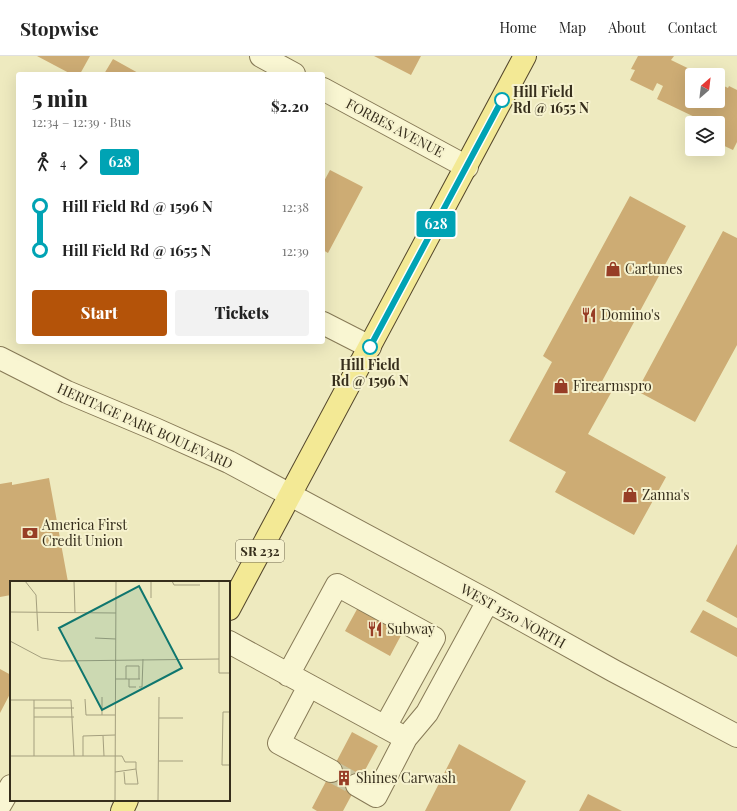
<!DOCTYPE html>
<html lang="en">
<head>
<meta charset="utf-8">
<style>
  body { margin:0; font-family:"Playfair Display",serif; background:#f2f2f2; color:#222; height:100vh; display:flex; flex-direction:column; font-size:15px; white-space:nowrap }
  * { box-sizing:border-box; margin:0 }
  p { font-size:13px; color:#767676 }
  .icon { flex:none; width:22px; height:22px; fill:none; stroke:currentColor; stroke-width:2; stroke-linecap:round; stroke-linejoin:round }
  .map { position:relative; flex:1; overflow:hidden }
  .drawer { position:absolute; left:16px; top:16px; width:309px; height:272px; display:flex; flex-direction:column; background:#fff; border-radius:4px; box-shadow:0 4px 16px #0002 }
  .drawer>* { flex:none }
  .badge { padding:0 8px; border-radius:3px; font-size:14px; line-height:26px }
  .needle { width:26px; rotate:28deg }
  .tools { position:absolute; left:685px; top:12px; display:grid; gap:8px }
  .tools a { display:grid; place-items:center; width:40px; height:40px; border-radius:4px; background:#fff; box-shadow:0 4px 16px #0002; font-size:20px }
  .map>.badge { position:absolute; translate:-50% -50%; box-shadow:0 0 0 2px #fff }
  .legs { display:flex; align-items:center; gap:6px; height:44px; padding:0 16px; font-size:13px }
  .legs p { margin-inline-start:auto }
  .head { display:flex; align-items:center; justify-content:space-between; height:68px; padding:0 16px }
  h1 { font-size:22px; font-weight:800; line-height:30px }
  .button { display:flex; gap:8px; margin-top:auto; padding:8px 16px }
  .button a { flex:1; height:46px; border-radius:4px; background:#b45309; color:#fff; font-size:16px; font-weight:800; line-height:46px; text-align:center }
  .button a+a { background:#f2f2f2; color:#222 }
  ul { padding:0 16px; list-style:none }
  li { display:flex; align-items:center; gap:14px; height:44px; font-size:15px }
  li i { display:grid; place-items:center; width:6px; height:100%; margin:0 5px; background:currentColor }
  li i::after { content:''; width:10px; height:10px; margin:-5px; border:3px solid; border-radius:50%; background:#fff }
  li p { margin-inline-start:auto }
  li:first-child i { background:linear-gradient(#0000 50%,currentColor 0) }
  li:last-child i { background:linear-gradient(currentColor 50%,#0000 0) }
  header { display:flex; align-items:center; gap:24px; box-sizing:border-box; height:56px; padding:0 20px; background:#fff; border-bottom:1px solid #e0e0e0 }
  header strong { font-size:19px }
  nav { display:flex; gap:22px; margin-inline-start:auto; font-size:14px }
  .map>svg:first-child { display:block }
  .building { fill:#cdac74 }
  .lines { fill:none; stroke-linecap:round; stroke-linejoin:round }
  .minor-tunnel { stroke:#c9c49e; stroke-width:22; stroke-dasharray:22 11; stroke-linecap:butt }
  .minor-casing { stroke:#877a57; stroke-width:24 }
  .major-casing { stroke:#54472c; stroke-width:24 }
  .minor { stroke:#f9f6d2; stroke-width:22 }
  .major { stroke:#f3e995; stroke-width:22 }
  .line-1-casing { stroke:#fff; stroke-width:9 }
  .line-1 { stroke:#00a3b4; stroke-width:6 }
  .stop-1-dot { fill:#fff; stroke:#00a3b4; stroke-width:2 }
  .labels { text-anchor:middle; stroke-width:4; stroke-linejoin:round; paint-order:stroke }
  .shield { fill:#f6f2ce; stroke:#706951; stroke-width:1 }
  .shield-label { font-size:13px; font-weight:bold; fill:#362e1c }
  .stop-label { font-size:14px; font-weight:bold; fill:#362e1c; stroke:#f6f2ce; text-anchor:start }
  .street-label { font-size:14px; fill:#362e1c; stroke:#f6f2ce }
  .poi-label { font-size:14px; fill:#362e1c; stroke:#f6f2ce; text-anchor:start }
  .inset-road { fill:none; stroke:#a49f7e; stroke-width:1 }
  .view { fill:#0f766e; fill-opacity:0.15; stroke:#0f766e; stroke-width:2 }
  .inset-edge { fill:none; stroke:#362e1c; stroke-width:2 }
</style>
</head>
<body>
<header>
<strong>Stopwise</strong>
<nav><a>Home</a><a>Map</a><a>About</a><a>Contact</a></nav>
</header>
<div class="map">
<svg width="737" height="755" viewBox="0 0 737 755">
  <rect width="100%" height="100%" fill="#eeeabf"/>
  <!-- building -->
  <path class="building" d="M37,0H90L80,18H71Z
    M374,0H421L411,19Z
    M638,0H674L671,4L702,19H692V45H718V27L728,32L729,30L737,34V86L733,94L718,87V67H710L711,65L705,62L703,65L657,43L663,30L657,27L653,35L630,24L635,14L631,13Z
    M113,3L140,18H104Z
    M330,114L363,131L328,197L323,194V127Z
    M630,140L686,170L600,329L612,335L588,378L666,421L634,479L555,436L566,416L509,385L552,306L543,300Z
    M723,175L737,182V289L695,366L637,335Z
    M49,422L68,526H11V539L0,541V428L12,426V429Z
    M737,488V562L706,545Z
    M361,546L406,570L390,600L345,575Z
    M703,554L737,572V601L690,576Z
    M0,613L11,619V636L0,657Z
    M352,676L378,690L343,755H317L312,752Z
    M459,688L526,725L510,755H425Z
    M588,738L622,755H579Z"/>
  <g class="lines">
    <!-- minor-tunnel -->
    <path class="minor-tunnel" d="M331,715L357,729"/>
    <defs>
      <path id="minor" d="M261,0L294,18
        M323,33L467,111
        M323,267L370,291
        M0,302L67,336L155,373L229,406L488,545L614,615L737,680
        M229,586L398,678
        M288,619L337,529L434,582L385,671
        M309,630L279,687L331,715
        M357,729L376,740L406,682L427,657L488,545
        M0,749L11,730"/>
      <path id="major" d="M229,553L525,0
        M122,755L127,744"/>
    </defs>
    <!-- minor casing -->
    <use href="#minor" class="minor-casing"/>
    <!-- major casing -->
    <use href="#major" class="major-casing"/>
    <!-- minor -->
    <use href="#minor" class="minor"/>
    <!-- major -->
    <use href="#major" class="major"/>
  </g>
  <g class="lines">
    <defs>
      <path id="line-1" d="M370,291L502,44"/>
    </defs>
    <!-- line-1 casing -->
    <use href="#line-1" class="line-1-casing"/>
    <!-- line-1 -->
    <use href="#line-1" class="line-1"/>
  </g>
  <!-- icons -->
  <defs>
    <symbol id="shop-bare" viewBox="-9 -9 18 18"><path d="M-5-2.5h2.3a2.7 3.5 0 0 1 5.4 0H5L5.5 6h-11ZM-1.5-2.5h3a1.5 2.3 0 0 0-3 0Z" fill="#973d26" stroke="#f6f2ce" stroke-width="2.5" paint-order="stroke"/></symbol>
    <symbol id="restaurant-bare" viewBox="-9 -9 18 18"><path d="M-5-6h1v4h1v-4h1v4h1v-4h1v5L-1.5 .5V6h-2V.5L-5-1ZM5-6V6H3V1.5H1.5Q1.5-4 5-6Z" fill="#973d26" stroke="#f6f2ce" stroke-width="2.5" paint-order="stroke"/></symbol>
    <symbol id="bank-bare" viewBox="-9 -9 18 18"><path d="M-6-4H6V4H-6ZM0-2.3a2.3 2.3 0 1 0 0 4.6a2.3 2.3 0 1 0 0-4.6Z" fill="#973d26" stroke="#f6f2ce" stroke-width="2.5" paint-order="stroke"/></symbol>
    <symbol id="building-bare" viewBox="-9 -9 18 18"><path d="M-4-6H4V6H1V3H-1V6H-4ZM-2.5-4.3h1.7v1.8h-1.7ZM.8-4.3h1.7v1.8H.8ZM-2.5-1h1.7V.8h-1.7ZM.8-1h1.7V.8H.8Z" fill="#973d26" stroke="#f6f2ce" stroke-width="2.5" paint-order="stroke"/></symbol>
  </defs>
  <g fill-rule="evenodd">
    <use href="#shop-bare" x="602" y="202" width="22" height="22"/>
    <use href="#restaurant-bare" x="578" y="248" width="22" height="22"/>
    <use href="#shop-bare" x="550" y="319" width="22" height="22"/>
    <use href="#shop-bare" x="619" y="428" width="22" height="22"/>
    <use href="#bank-bare" x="19" y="466" width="22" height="22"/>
    <use href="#restaurant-bare" x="364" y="562" width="22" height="22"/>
    <use href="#building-bare" x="333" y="711" width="22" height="22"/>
  </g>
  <!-- markers -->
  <g class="stop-1-dot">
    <circle cx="502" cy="44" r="7"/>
    <circle cx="370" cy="291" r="7"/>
  </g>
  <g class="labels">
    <!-- shield labels -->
    <rect class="shield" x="236" y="484" width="48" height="22" rx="3"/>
    <g class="shield-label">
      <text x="260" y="500">SR 232</text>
    </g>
    <!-- stop labels -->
    <g class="stop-label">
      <text x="513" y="41">Hill Field<tspan x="513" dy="16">Rd @ 1655 N</tspan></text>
      <text x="370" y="314" text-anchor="middle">Hill Field<tspan x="370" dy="16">Rd @ 1596 N</tspan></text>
    </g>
    <!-- street labels -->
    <g class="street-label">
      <text transform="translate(395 72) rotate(28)" y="5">FORBES AVENUE</text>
      <text transform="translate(145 370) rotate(24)" y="5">HERITAGE PARK BOULEVARD</text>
      <text transform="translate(513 560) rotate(29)" y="5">WEST 1550 NORTH</text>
    </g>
    <!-- poi labels -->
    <g class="poi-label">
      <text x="625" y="218">Cartunes</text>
      <text x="601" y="264">Domino's</text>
      <text x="573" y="335">Firearmspro</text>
      <text x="642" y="444">Zanna's</text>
      <text x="42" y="474">America First<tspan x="42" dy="16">Credit Union</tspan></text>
      <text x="387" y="578">Subway</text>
      <text x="356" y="727">Shines Carwash</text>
    </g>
  </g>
  <!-- overview -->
  <g transform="translate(10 525)">
    <rect width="220" height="220" fill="#eeeabf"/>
    <path class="inset-road" d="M15,0L26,14L28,50M64,0L65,32M141,0V17M162,0L164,4H190M209,0V92H220M0,31L106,32M85,57L106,58M0,60L32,77L51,80L209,78M105,98H130M116,98V85H129V98M119,98V106H126M129,106H132L133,78M92,116V134H105M75,118L76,134H92M0,119H61L64,175M24,119V175M24,127H64M220,131H213L212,184H220M24,136H64M149,137H173M93,155L94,175M0,175H112L115,181H126V188L105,191M73,175V155L105,154M149,180H173M114,191L115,203H128L126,188M105,220L106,0M148,220L149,116"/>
    <path class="view" d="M129,5L172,87L92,129L49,47Z"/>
    <rect width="220" height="220" class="inset-edge"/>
  </g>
</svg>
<div class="tools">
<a><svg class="needle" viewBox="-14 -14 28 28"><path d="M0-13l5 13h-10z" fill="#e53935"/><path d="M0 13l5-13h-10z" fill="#767676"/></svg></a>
<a><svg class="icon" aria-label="layers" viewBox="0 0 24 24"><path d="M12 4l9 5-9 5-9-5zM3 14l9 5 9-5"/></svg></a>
</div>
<b class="badge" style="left:436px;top:168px;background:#00a3b4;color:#fff">628</b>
<section class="drawer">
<div class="head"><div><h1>5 min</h1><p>12:34 – 12:39 · Bus</p></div><b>$2.20</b></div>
<div class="legs"><svg class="icon" aria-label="walk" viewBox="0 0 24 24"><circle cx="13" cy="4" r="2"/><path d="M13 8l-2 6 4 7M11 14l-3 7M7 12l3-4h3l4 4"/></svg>4<svg class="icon" aria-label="forward" viewBox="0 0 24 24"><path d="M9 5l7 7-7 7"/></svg><b class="badge" style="background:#00a3b4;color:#fff">628</b></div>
<ul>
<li><i style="color:#00a3b4"></i><b>Hill Field Rd @ 1596 N</b><p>12:38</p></li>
<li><i style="color:#00a3b4"></i><b>Hill Field Rd @ 1655 N</b><p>12:39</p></li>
</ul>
<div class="button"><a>Start</a><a>Tickets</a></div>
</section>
</div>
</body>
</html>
